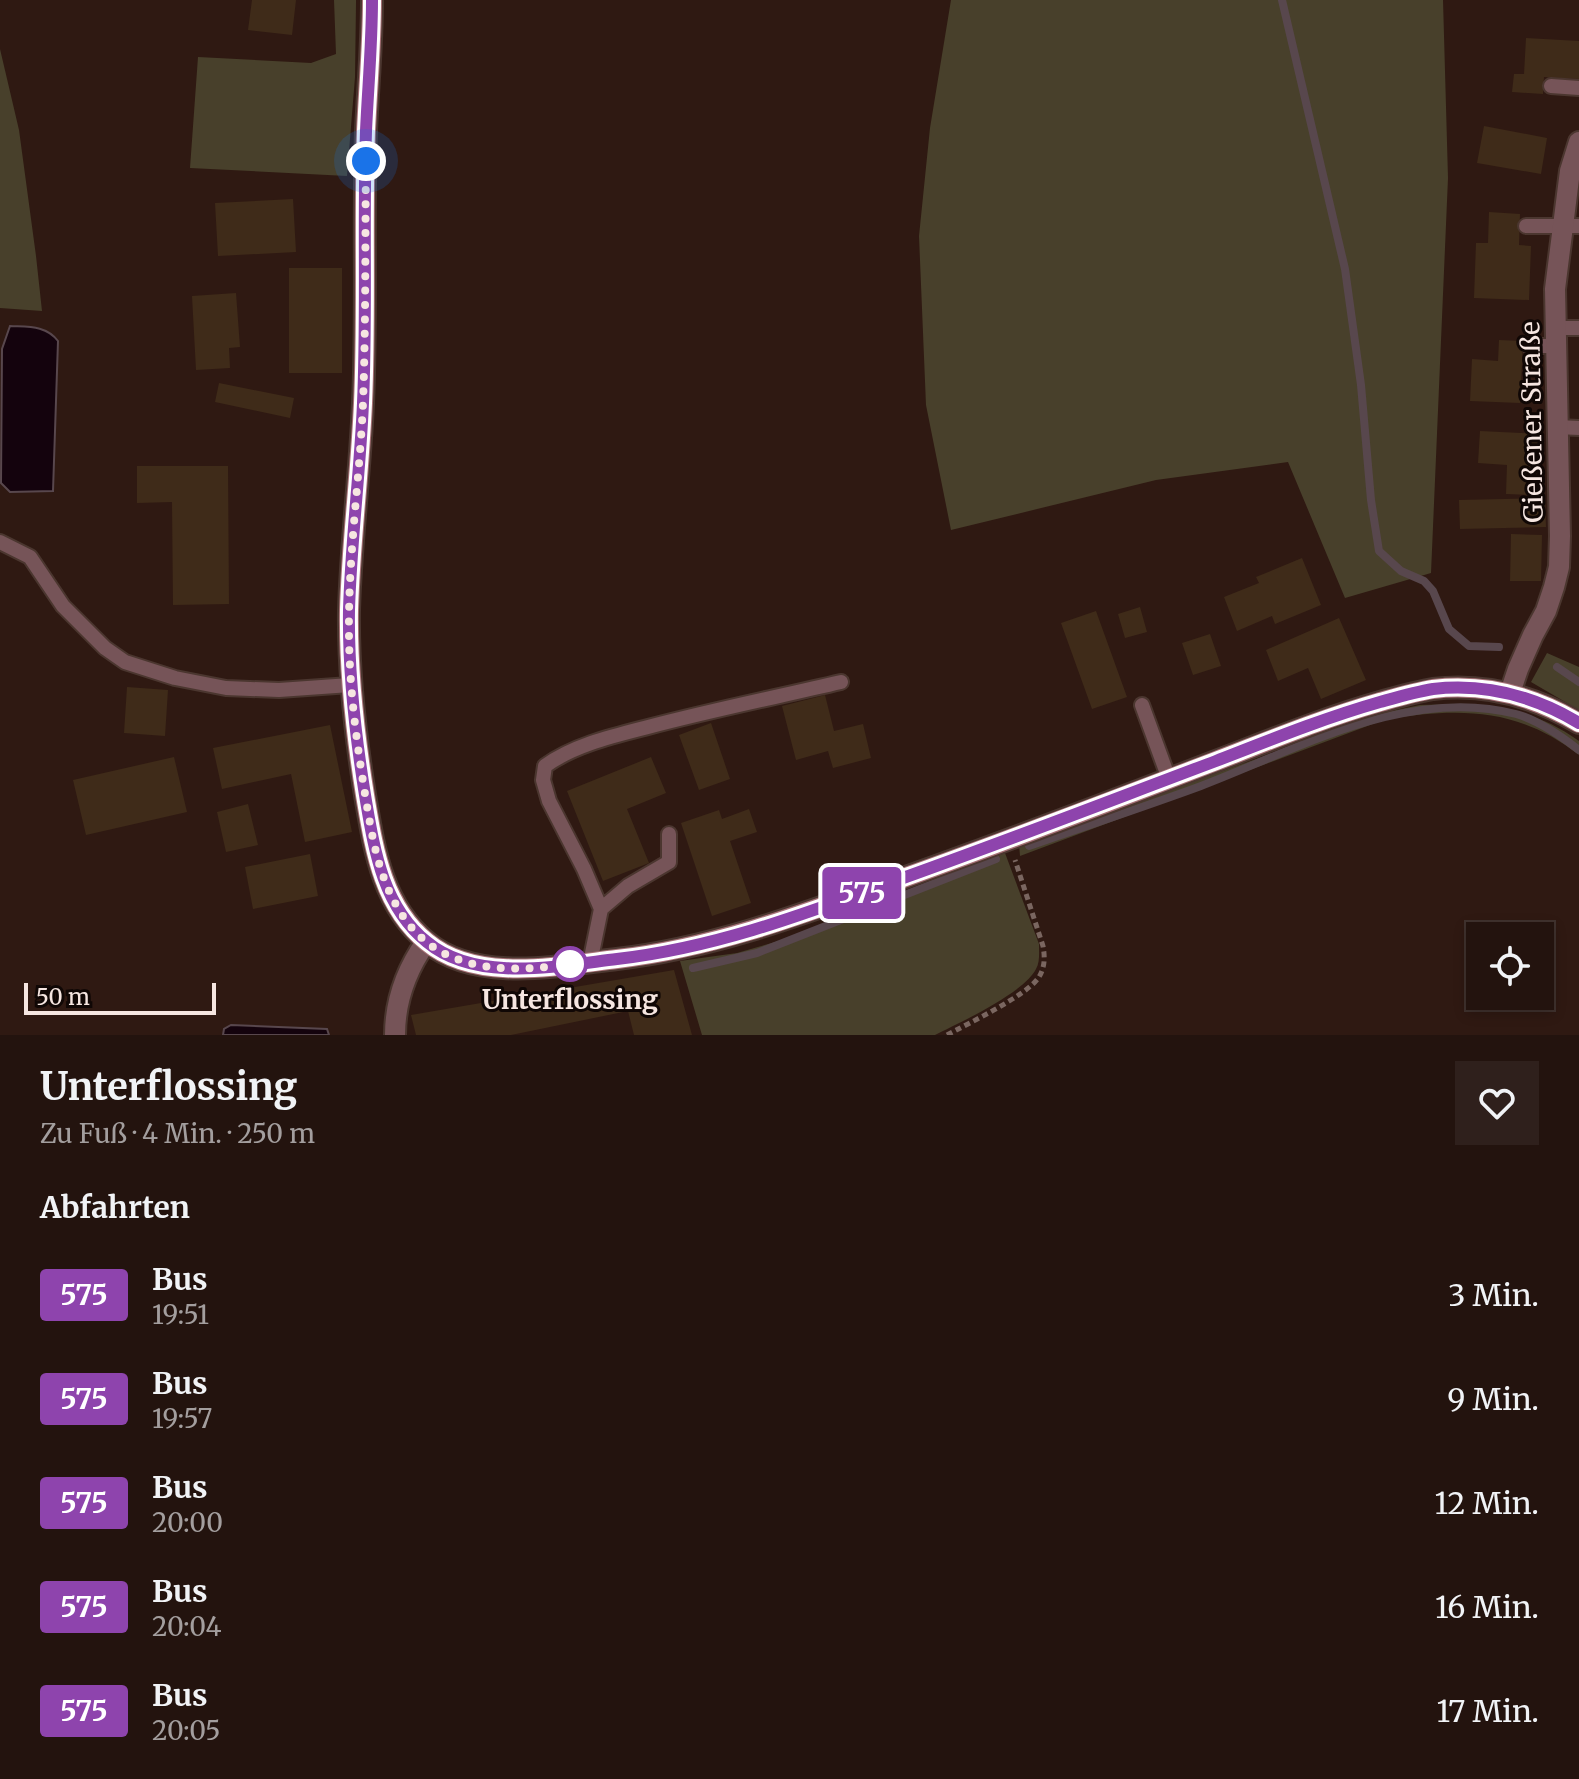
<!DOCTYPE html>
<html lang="de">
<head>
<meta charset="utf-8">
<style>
  body { margin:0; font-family:Merriweather,serif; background:#2f201c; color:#f1f3f6; height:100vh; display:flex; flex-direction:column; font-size:30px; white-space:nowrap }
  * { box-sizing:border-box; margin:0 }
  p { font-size:26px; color:#a39e9e }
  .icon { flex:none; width:44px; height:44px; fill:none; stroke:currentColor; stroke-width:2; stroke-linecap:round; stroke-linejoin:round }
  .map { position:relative; height:1035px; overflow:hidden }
  .details { display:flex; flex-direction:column; background:#23130e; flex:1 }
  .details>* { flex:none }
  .badge { padding:0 16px; border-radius:6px; font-size:28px; line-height:52px }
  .tools { position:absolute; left:1466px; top:922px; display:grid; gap:16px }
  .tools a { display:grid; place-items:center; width:88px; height:88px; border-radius:0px; background:#23130e; box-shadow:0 4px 12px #0003,0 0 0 2px #40322e; font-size:40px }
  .scale { position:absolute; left:24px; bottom:20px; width:192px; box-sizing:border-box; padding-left:8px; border:4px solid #f6e6e1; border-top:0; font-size:22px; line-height:28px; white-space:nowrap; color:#f6e6e1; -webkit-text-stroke:6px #100705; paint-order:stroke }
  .you { position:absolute; width:40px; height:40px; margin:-20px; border:6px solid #fff; border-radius:50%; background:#1a73e8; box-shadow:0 0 0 12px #1a73e833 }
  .map>.badge { position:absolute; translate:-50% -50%; box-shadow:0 0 0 4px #fff }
  h2 { padding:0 40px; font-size:30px; line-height:72px }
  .round { display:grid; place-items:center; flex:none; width:84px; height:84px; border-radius:0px; background:#2f201c }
  .headline { display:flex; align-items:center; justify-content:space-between; height:136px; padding:0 40px }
  h1 { font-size:38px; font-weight:700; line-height:60px }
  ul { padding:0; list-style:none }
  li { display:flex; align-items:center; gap:24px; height:104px; padding:0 40px }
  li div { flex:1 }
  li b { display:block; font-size:30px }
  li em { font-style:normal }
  li .badge { min-width:88px; font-weight:700; text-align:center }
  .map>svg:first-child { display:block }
  .green { fill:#48402b }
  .water { fill:#14030d; stroke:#58474d; stroke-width:2 }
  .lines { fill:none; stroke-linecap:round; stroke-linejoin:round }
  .stream { stroke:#58474d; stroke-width:8 }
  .building { fill:#3f2b19 }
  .lane-casing { stroke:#4b362f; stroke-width:18 }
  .street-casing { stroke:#4b362f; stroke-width:24 }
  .secondary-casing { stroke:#4b362f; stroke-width:24 }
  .path { stroke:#7a6660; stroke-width:5; stroke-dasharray:6 4; stroke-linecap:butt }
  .lane { stroke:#765458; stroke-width:14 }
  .street { stroke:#765458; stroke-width:20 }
  .secondary { stroke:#a77177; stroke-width:20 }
  .line-casing { stroke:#fff; stroke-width:18 }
  .line { stroke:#8e44ad; stroke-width:12 }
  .walk { stroke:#f6e6e1; stroke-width:8; stroke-dasharray:0 14.4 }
  .stop-dot { fill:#fff; stroke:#8e44ad; stroke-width:4 }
  .labels { text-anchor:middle; stroke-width:6; stroke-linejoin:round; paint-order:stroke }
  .street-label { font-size:26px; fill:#f6e6e1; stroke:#100705 }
  .stop-label { font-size:26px; font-weight:bold; fill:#f6e6e1; stroke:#100705 }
</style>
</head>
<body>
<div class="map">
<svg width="1579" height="1035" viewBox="0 0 1579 1035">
  <rect width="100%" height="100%" fill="#2f1912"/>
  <!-- green -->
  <path class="green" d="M334,0H356V3L355,77L347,176L190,168L198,57L311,63L336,54Z
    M951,0H1443L1448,178L1431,573L1345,598L1288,462L1156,480L951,530L926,405L919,236L930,128Z
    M0,49L19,130L36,256L42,311L0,308Z
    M1547,653L1579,667V710L1531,682Z
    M1459,704C1506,707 1540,713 1579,741V755C1518,707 1459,708 1386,719L1020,856L1019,844L1387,712L1420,705Z
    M1005,853L1039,944C1039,953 1040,962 1036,969C1024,993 959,1023 935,1035H702L680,961L737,953L782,940Z"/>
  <!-- water -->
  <path class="water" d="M10,326C28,327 46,325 58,341L53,491L10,492L1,483L2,349Z
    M231,1025L327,1029L329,1035H223L224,1029Z"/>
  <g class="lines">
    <!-- stream -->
    <path class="stream" d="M1282,0L1345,269L1361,385L1371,500L1379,551L1401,571L1424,581L1433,591L1449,629L1469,646L1499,647
      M1557,667L1579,682
      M1029,846C1086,826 1144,807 1201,786C1298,749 1409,686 1516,714C1538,720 1561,736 1579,750
      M693,968L757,953L996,859"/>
  </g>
  <!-- building -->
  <path class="building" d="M252,0H296L292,35L248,30Z
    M1526,38L1579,41V79L1544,77L1543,94L1512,92L1514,74H1524Z
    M1484,126L1547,138L1541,174L1477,163Z
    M293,199L296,252L218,256L215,203Z
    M1489,212L1520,214L1519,245L1531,246L1529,300L1474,298L1476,243H1488Z
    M289,268H342V373H289Z
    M236,293L240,347L229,348L230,368L196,370L192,296Z
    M1499,340L1523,341L1520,403L1470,401L1472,359L1498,361Z
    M219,383L294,398L290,418L215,402Z
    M1480,431L1540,434L1539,462H1533L1531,495L1506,494L1507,465L1478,463Z
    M137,466H228L229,604L173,605L172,502L137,503Z
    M1545,498L1546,527L1460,529L1459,500Z
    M1511,534L1542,535L1541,581H1510Z
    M1302,558L1321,605L1275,624L1272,616L1237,631L1224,597L1259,583L1256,577Z
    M1140,607L1147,632L1125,638L1118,614Z
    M1096,611L1127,697L1092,709L1061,623Z
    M1339,618L1366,680L1321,699L1308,668L1278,681L1266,650Z
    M1210,634L1221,666L1193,675L1182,643Z
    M127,687L168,690L165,736L124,733Z
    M825,695L834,731L863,724L871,758L833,768L828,751L796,760L782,706Z
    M711,723L730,779L699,790L679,735Z
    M330,725L352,832L305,842L291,774L222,789L213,748Z
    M174,757L187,812L86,835L73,780Z
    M651,757L666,793L627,809L649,863L603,881L567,791Z
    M248,804L258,845L226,852L217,812Z
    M749,809L757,832L730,841L751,903L712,916L681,823L719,810L722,819Z
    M310,854L318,896L253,909L245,867Z
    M674,970L692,1035H634L628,1011L511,1035H416L411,1015Z"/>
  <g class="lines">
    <defs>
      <path id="lane" d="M1551,86L1579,88
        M1526,226H1579
        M1555,328H1579
        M1529,346H1555
        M1557,427L1579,428
        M0,542L30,557L63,606L105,648L125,662L175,678L226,688L279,690L350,685
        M1142,705L1169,779
        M601,909L584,869L549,801L543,780L545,766C574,745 613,736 648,727C712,710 777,697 841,682
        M590,963L601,909L628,886L669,862V834"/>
      <path id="street" d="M1510,693L1518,669L1533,635L1546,611L1554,587L1559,567L1560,536L1555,289L1570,171L1579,142
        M395,1035C395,1001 407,969 426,942"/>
      <path id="secondary" d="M372,0C372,44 368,87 366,131C363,222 367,313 363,403C360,473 351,541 349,610C348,673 355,733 365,795C374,848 382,905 427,942C476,983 558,966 617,959C712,948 800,915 889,883C999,844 1107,803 1216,761C1271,740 1324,718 1380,702C1398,697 1415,692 1433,689C1486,683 1534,696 1579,723"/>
    </defs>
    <!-- lane casing -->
    <use href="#lane" class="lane-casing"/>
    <!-- street casing -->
    <use href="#street" class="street-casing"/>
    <!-- secondary casing -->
    <use href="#secondary" class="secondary-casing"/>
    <!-- path -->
    <path class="path" d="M947,1035C967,1024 1028,995 1039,977C1045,967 1045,957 1043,946L1015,860"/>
    <!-- lane -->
    <use href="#lane" class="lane"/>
    <!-- street -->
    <use href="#street" class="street"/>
    <!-- secondary -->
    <use href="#secondary" class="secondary"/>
  </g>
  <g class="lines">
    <defs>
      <path id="line" d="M372,0C372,44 368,87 366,131C363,222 367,313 363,403C360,473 351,541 349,610C348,673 355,733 365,795C374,848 382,906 427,942C476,983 558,966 617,959C713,948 799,916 889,883C999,844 1107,802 1216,761C1270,740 1324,718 1380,702C1398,697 1415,692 1433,689C1486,683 1534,696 1579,723"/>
    </defs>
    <!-- line casing -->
    <use href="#line" class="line-casing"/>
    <!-- line -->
    <use href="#line" class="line"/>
    <!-- walk -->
    <path class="walk" d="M366,161C365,242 366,322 363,403C360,473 350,543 349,614C348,677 355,732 365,794C373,842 380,890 412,928C451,974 516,972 570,964"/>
  </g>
  <!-- markers -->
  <circle class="stop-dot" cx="570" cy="964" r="16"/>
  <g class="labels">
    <!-- street labels -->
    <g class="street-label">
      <text transform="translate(1532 422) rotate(-91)" y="9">Gießener Straße</text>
    </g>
    <!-- stop labels -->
    <g class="stop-label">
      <text x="570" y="1009">Unterflossing</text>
    </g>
  </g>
</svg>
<div class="tools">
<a><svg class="icon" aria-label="locate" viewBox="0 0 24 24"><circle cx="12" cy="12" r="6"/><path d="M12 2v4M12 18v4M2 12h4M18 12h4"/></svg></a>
</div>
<div class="scale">50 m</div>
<div class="you" style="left:366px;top:161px"></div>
<b class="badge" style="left:862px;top:893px;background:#8e44ad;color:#fff">575</b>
</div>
<section class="details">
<div class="headline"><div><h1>Unterflossing</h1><p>Zu Fuß · 4 Min. · 250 m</p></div><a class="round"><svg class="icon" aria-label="heart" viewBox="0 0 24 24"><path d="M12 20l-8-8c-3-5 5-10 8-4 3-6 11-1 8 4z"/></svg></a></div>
<h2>Abfahrten</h2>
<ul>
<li><span class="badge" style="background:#8e44ad;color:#fff">575</span><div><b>Bus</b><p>19:51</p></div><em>3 Min.</em></li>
<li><span class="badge" style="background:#8e44ad;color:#fff">575</span><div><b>Bus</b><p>19:57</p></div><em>9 Min.</em></li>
<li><span class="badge" style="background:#8e44ad;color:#fff">575</span><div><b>Bus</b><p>20:00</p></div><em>12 Min.</em></li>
<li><span class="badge" style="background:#8e44ad;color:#fff">575</span><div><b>Bus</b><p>20:04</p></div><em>16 Min.</em></li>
<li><span class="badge" style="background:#8e44ad;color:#fff">575</span><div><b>Bus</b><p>20:05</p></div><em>17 Min.</em></li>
</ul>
</section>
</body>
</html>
